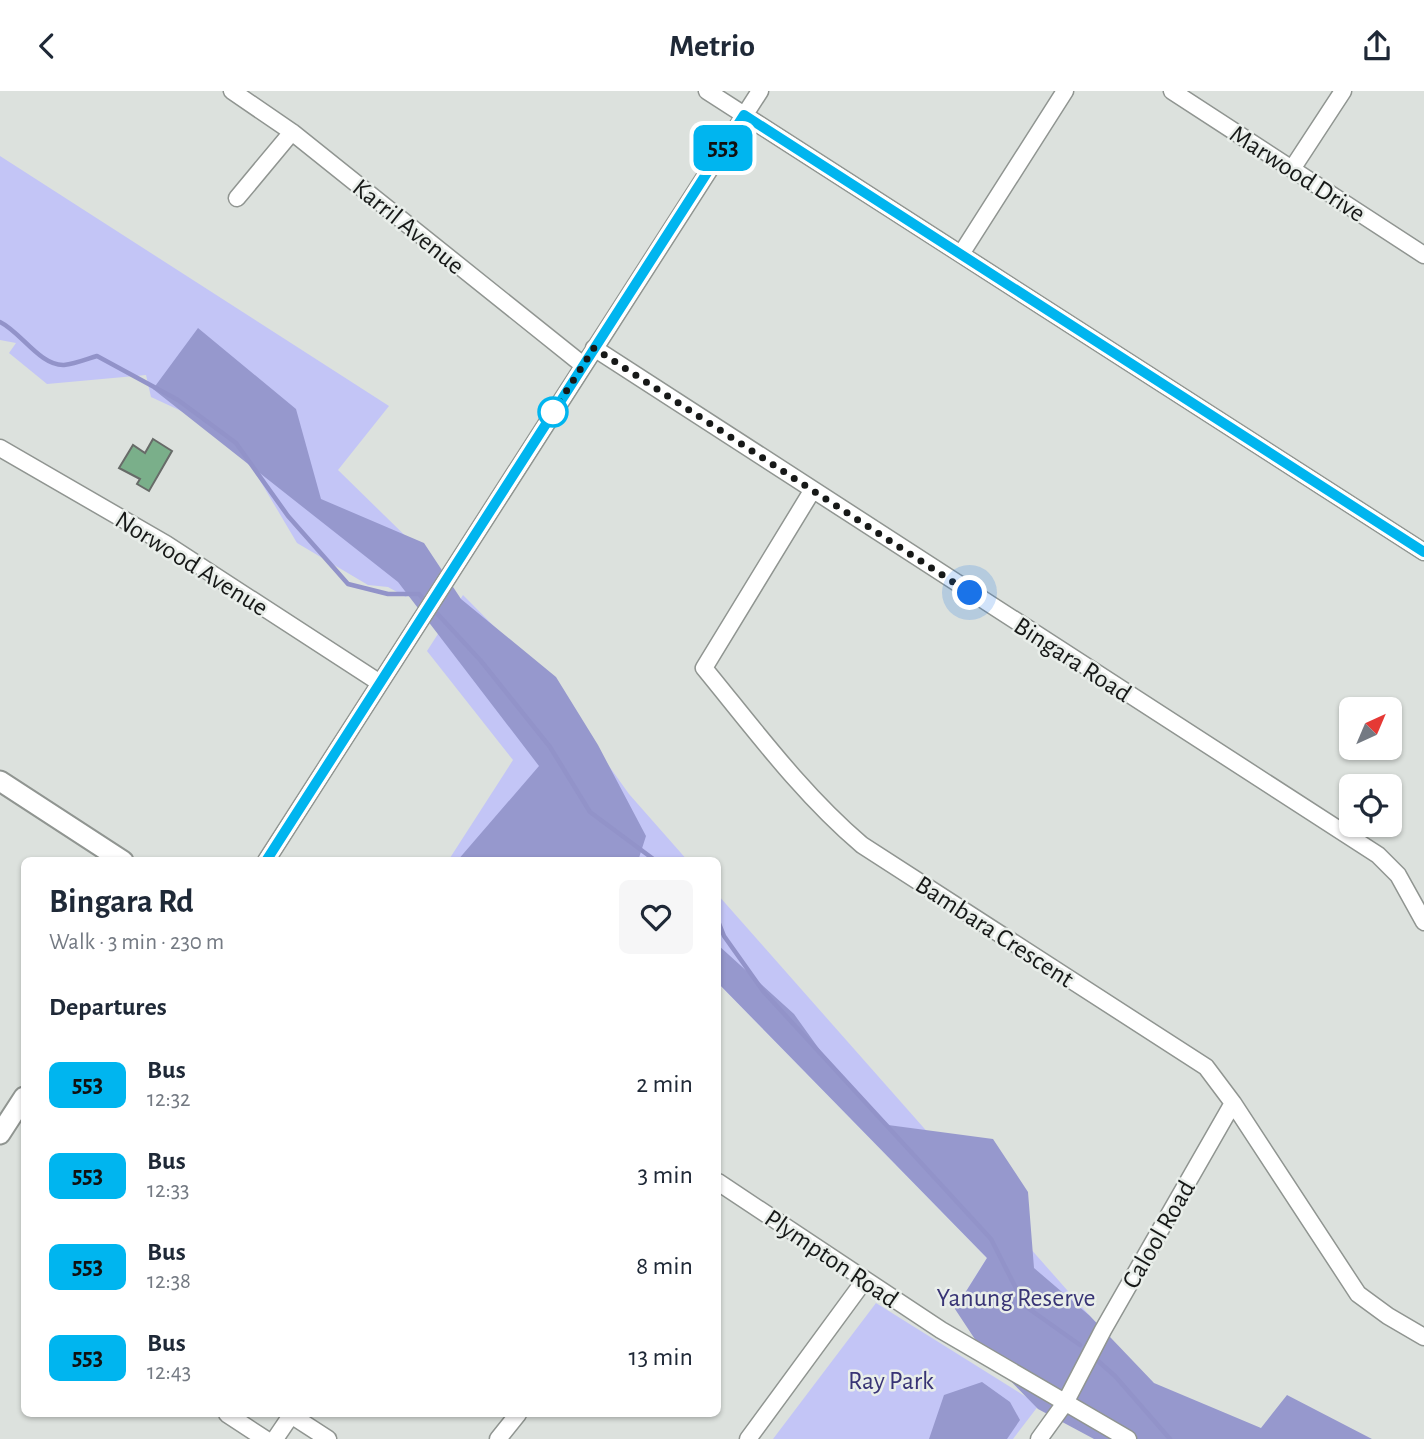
<!DOCTYPE html>
<html lang="en">
<head>
<meta charset="utf-8">
<style>
  body { margin:0; font-family:"Alegreya Sans",sans-serif; background:#f6f6f7; color:#1f2937; height:100vh; display:flex; flex-direction:column; font-size:26px; white-space:nowrap }
  * { box-sizing:border-box; margin:0 }
  p { font-size:23px; color:#747a83 }
  .icon { flex:none; width:38px; height:38px; fill:none; stroke:currentColor; stroke-width:2; stroke-linecap:round; stroke-linejoin:round }
  .map { position:relative; flex:1; overflow:hidden }
  .sheet { position:absolute; left:21px; top:766px; width:700px; height:560px; display:flex; flex-direction:column; background:#fff; border-radius:10px; box-shadow:0 2px 5px #0004 }
  .sheet>* { flex:none }
  .badge { padding:0 14px; border-radius:10px; font-size:24px; line-height:46px }
  .needle { width:46px; rotate:44deg }
  .fabs { position:absolute; left:1339px; top:606px; display:grid; gap:14px }
  .fabs a { display:grid; place-items:center; width:63px; height:63px; border-radius:10px; background:#fff; box-shadow:0 2px 5px #0004; font-size:35px }
  .you { position:absolute; width:35px; height:35px; margin:-18px; border:5px solid #fff; border-radius:50%; background:#1a73e8; box-shadow:0 0 0 10px #1a73e833 }
  .map>.badge { position:absolute; translate:-50% -50%; box-shadow:0 0 0 4px #fff }
  h2 { padding:0 28px; font-size:26px; line-height:63px }
  .round { display:grid; place-items:center; flex:none; width:74px; height:74px; border-radius:10px; background:#f6f6f7 }
  .head { display:flex; align-items:center; justify-content:space-between; height:119px; padding:0 28px }
  h1 { font-size:33px; font-weight:600; line-height:52px }
  ul { padding:0; list-style:none }
  li { display:flex; align-items:center; gap:21px; height:91px; padding:0 28px }
  li div { flex:1 }
  li b { display:block; font-size:26px }
  li em { font-style:normal }
  li .badge { min-width:77px; font-weight:700; text-align:center }
  header { display:flex; justify-content:space-between; align-items:center; height:91px; padding:0 28px; background:#fff; font-size:32px; font-weight:600 }
  .map>svg:first-child { display:block }
  .green { fill:#c3c5f6 }
  .forest { fill:#9698cd }
  .lines { fill:none; stroke-linecap:round; stroke-linejoin:round }
  .stream { stroke:#9293c9; stroke-width:4.5 }
  .building { fill:#7aaf8a; stroke:#676b68; stroke-width:2 }
  .minor-casing { stroke:#909591; stroke-width:19 }
  .tertiary-casing { stroke:#909591; stroke-width:23 }
  .minor { stroke:#fff; stroke-width:16 }
  .tertiary { stroke:#fff; stroke-width:19 }
  .line-casing { stroke:#fff; stroke-width:16 }
  .line { stroke:#00b5ef; stroke-width:10 }
  .walk { stroke:#171918; stroke-width:7; stroke-dasharray:0 12.6 }
  .stop-dot { fill:#fff; stroke:#00b5ef; stroke-width:3.5 }
  .labels { text-anchor:middle; stroke-width:5; stroke-linejoin:round; paint-order:stroke }
  .street-label { font-size:26px; fill:#171918; stroke:#e9eeea }
  .park-label { font-size:26px; fill:#383475; stroke:#e9eeea }
</style>
</head>
<body>
<header><svg class="icon" aria-label="back" viewBox="0 0 24 24"><path d="M15 5l-7 7 7 7"/></svg>Metrio<svg class="icon" aria-label="share" viewBox="0 0 24 24"><path d="M12 15V3M7 8l5-5 5 5M5 13v7h14v-7"/></svg></header>
<div class="map">
<svg width="1424" height="1348" viewBox="0 0 1424 1348">
  <rect width="100%" height="100%" fill="#dce1dd"/>
  <!-- green -->
  <path class="green" d="M0,65L389,315L338,379L430,469L406,506L388,496L368,494L297,452L233,344L151,306L146,284L47,293L9,262L16,252L0,249Z
    M463,504L548,590L629,703L688,770H448L513,669L427,560Z
    M718,804L1090,1225L955,1218L987,1167L718,892Z
    M876,1212L1039,1314L1013,1348H773Z"/>
  <!-- forest -->
  <path class="forest" d="M198,237L296,318L321,408L424,452L461,508L556,586L598,654L646,745L638,770H457L539,675L398,491L153,298Z
    M718,854L794,923L822,962L888,1034L993,1048L1028,1101L1034,1177L1090,1225L1154,1292L1261,1337L1287,1304L1372,1348H1094L1038,1318L986,1265L955,1218L987,1167L718,892Z
    M982,1291L1010,1311L1020,1329L1007,1348H929L944,1304Z"/>
  <g class="lines">
    <!-- stream -->
    <path class="stream" d="M0,231C21,241 40,275 64,274C75,273 87,268 97,265L178,309L236,352L288,425L348,493L388,503H419L427,512
      M433,518L481,570L550,656L590,721L656,770
      M718,830L724,845L763,900L991,1148L1025,1215L1080,1254
      M1098,1270L1115,1285L1170,1348"/>
  </g>
  <!-- building -->
  <path class="building" d="M153,348L172,360L149,400L137,393L140,388L119,377L133,354L145,362Z"/>
  <g class="lines">
    <defs>
      <path id="minor" d="M232,0L292,41L583,274
        M707,0L1424,461
        M1172,0L1424,164
        M1292,78L1343,0
        M237,107L292,41
        M961,163L1065,0
        M594,257L1378,764L1398,784L1424,831
        M0,357L166,453L380,592
        M812,400L704,577C754,638 802,703 862,754L1206,976L1233,1012L1358,1203L1388,1225L1424,1246
        M266,770L760,0
        M718,1091L941,1239L1128,1348
        M227,1323L265,1348
        M291,1324L328,1348
        M275,1348L292,1323
        M498,1348L518,1323
        M748,1348L864,1190
        M1039,1348L1065,1312L1103,1239L1233,1012"/>
      <path id="tertiary" d="M0,690L123,770
        M0,1043L24,1006"/>
    </defs>
    <!-- minor casing -->
    <use href="#minor" class="minor-casing"/>
    <!-- tertiary casing -->
    <use href="#tertiary" class="tertiary-casing"/>
    <!-- minor -->
    <use href="#minor" class="minor"/>
    <!-- tertiary -->
    <use href="#tertiary" class="tertiary"/>
  </g>
  <g class="lines">
    <defs>
      <path id="line" d="M266,770L744,24L1424,461"/>
    </defs>
    <!-- line casing -->
    <use href="#line" class="line-casing"/>
    <!-- line -->
    <use href="#line" class="line"/>
    <!-- walk -->
    <path class="walk" d="M553,321L594,257L970,502"/>
  </g>
  <!-- markers -->
  <circle class="stop-dot" cx="553" cy="321" r="14"/>
  <g class="labels">
    <!-- street labels -->
    <g class="street-label">
      <text transform="translate(1298 82) rotate(33)" y="9">Marwood Drive</text>
      <text transform="translate(409 135) rotate(39)" y="9">Karril Avenue</text>
      <text transform="translate(192 472) rotate(32)" y="9">Norwood Avenue</text>
      <text transform="translate(1073 568) rotate(33)" y="9">Bingara Road</text>
      <text transform="translate(995 840) rotate(33)" y="9">Bambara Crescent</text>
      <text transform="translate(1158 1143) rotate(-60)" y="9">Calool Road</text>
      <text transform="translate(832 1167) rotate(34)" y="9">Plympton Road</text>
    </g>
    <!-- park labels -->
    <g class="park-label">
      <text x="1016" y="1215">Yanung Reserve</text>
      <text x="891" y="1298">Ray Park</text>
    </g>
  </g>
</svg>
<div class="fabs">
<a><svg class="needle" viewBox="-14 -14 28 28"><path d="M0-13l5 13h-10z" fill="#e53935"/><path d="M0 13l5-13h-10z" fill="#747a83"/></svg></a>
<a><svg class="icon" aria-label="locate" viewBox="0 0 24 24"><circle cx="12" cy="12" r="6"/><path d="M12 2v4M12 18v4M2 12h4M18 12h4"/></svg></a>
</div>
<div class="you" style="left:970px;top:502px"></div>
<b class="badge" style="left:723px;top:57px;background:#00b5ef;color:#111">553</b>
<section class="sheet">
<div class="head"><div><h1>Bingara Rd</h1><p>Walk · 3 min · 230 m</p></div><a class="round"><svg class="icon" aria-label="heart" viewBox="0 0 24 24"><path d="M12 20l-8-8c-3-5 5-10 8-4 3-6 11-1 8 4z"/></svg></a></div>
<h2>Departures</h2>
<ul>
<li><span class="badge" style="background:#00b5ef;color:#111">553</span><div><b>Bus</b><p>12:32</p></div><em>2 min</em></li>
<li><span class="badge" style="background:#00b5ef;color:#111">553</span><div><b>Bus</b><p>12:33</p></div><em>3 min</em></li>
<li><span class="badge" style="background:#00b5ef;color:#111">553</span><div><b>Bus</b><p>12:38</p></div><em>8 min</em></li>
<li><span class="badge" style="background:#00b5ef;color:#111">553</span><div><b>Bus</b><p>12:43</p></div><em>13 min</em></li>
</ul>
</section>
</div>
</body>
</html>
